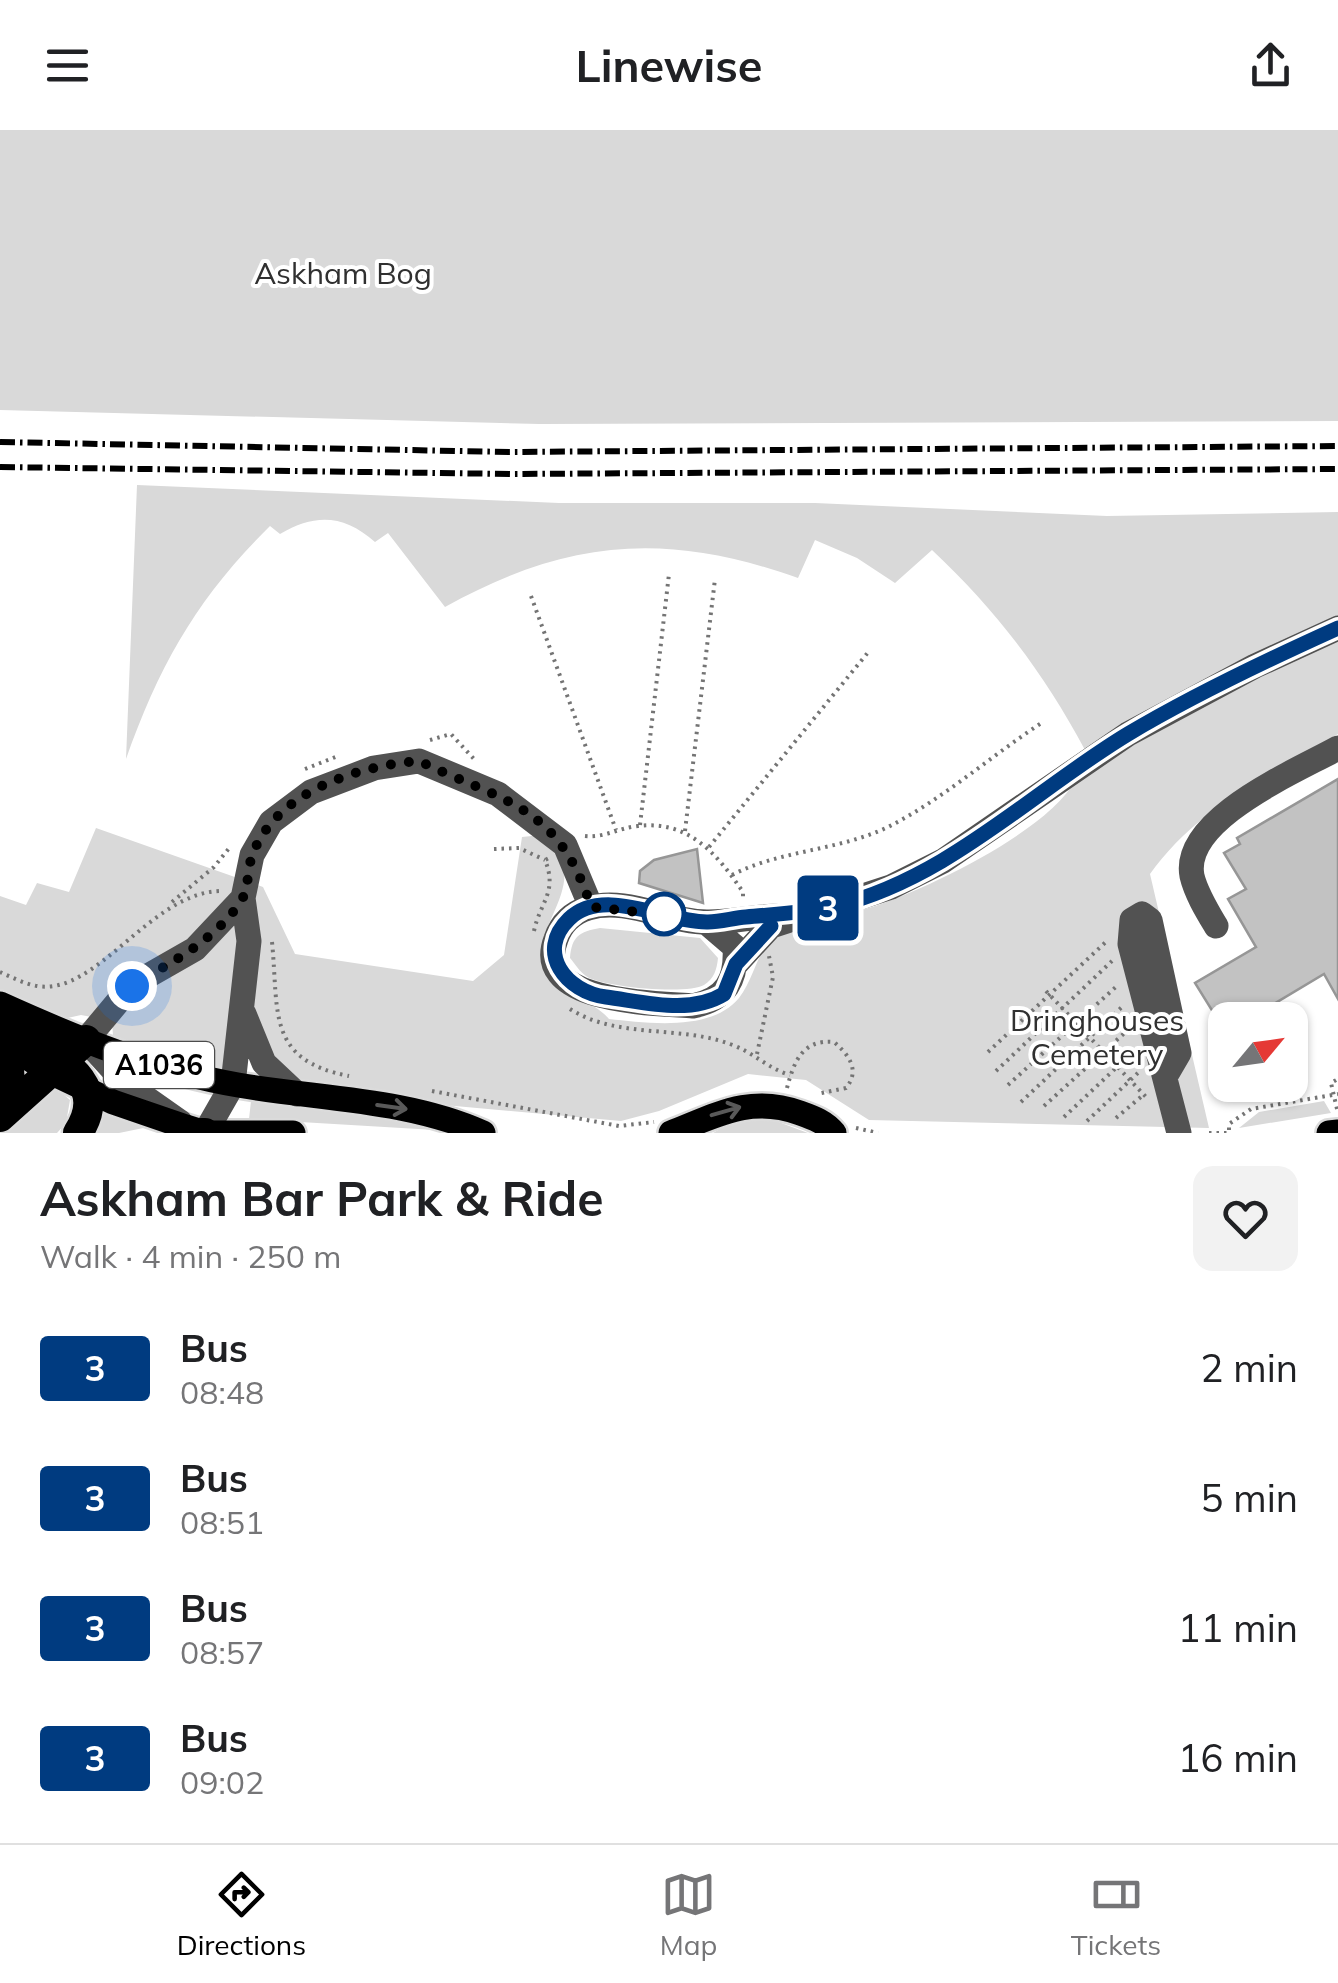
<!DOCTYPE html>
<html lang="en">
<head>
<meta charset="utf-8">
<style>
  body { margin:0; font-family:Mulish,sans-serif; background:#f2f2f2; color:#202124; height:100vh; display:flex; flex-direction:column; font-size:38px; white-space:nowrap }
  * { box-sizing:border-box; margin:0 }
  p { font-size:32px; color:#757577 }
  .icon { flex:none; width:55px; height:55px; fill:none; stroke:currentColor; stroke-width:2; stroke-linecap:round; stroke-linejoin:round }
  .map { position:relative; height:1003px; overflow:hidden }
  .details { display:flex; flex-direction:column; background:#fff; flex:1 }
  .details>* { flex:none }
  .badge { padding:0 20px; border-radius:8px; font-size:35px; line-height:65px }
  .needle { width:65px; rotate:61deg }
  .tools { position:absolute; left:1208px; top:872px; display:grid; gap:20px }
  .tools a { display:grid; place-items:center; width:100px; height:100px; border-radius:20px; background:#fff; box-shadow:0 2px 8px #0004; font-size:50px }
  .you { position:absolute; width:50px; height:50px; margin:-25px; border:8px solid #fff; border-radius:50%; background:#1a73e8; box-shadow:0 0 0 15px #1a73e833 }
  .map>.badge { position:absolute; translate:-50% -50%; box-shadow:0 0 0 5px #fff }
  .round { display:grid; place-items:center; flex:none; width:105px; height:105px; border-radius:20px; background:#f2f2f2 }
  .summary { display:flex; align-items:center; justify-content:space-between; height:170px; padding:0 40px }
  h1 { font-size:48px; font-weight:700; line-height:75px }
  ul { padding:0; list-style:none }
  li { display:flex; align-items:center; gap:30px; height:130px; padding:0 40px }
  li div { flex:1 }
  li b { display:block; font-size:38px }
  li em { font-style:normal }
  li .badge { min-width:110px; font-weight:700; text-align:center }
  header { display:flex; justify-content:space-between; align-items:center; height:130px; padding:0 40px; background:#fff; font-size:45px; font-weight:700 }
  .menu { display:flex; justify-content:space-around; align-items:center; height:140px; border-top:2px solid #e0e0e0; background:#fff; font-size:28px; color:#757577 }
  .menu a { display:grid; justify-items:center; gap:5px }
  .menu .current { color:#000 }
  .map>svg:first-child { display:block }
  .green { fill:#d9d9d9 }
  .building { fill:#c2c2c2; stroke:#969696; stroke-width:2.5 }
  .lines { fill:none; stroke-linecap:round; stroke-linejoin:round }
  .major-casing { stroke:#dbdbdb; stroke-width:30 }
  .highway-casing { stroke:#dbdbdb; stroke-width:35 }
  .path { stroke:#747474; stroke-width:4; stroke-dasharray:2.5 5; stroke-linecap:butt }
  .minor { stroke:#525252; stroke-width:25 }
  .major { stroke:#000; stroke-width:25 }
  .highway { stroke:#000; stroke-width:30 }
  .rail { stroke:#000; stroke-width:6; stroke-dasharray:15 5 2.5 5; stroke-linecap:butt }
  .oneway { stroke:#595959 }
  .line-casing { stroke:#fff; stroke-width:22 }
  .line { stroke:#003b80; stroke-width:15 }
  .walk { stroke:#000; stroke-width:10; stroke-dasharray:0 18 }
  .stop-dot { fill:#fff; stroke:#003b80; stroke-width:5 }
  .labels { text-anchor:middle; stroke-width:8; stroke-linejoin:round; paint-order:stroke }
  .shield { fill:#fff; stroke:#4c4c4c; stroke-width:2.5 }
  .shield-label { font-size:28px; font-weight:bold; fill:#000 }
  .park-label { font-size:30px; fill:#303030; stroke:#fff }
</style>
</head>
<body>
<header><svg class="icon" aria-label="menu" viewBox="0 0 24 24"><path d="M4 6h16M4 12h16M4 18h16"/></svg>Linewise<svg class="icon" aria-label="share" viewBox="0 0 24 24"><path d="M12 15V3M7 8l5-5 5 5M5 13v7h14v-7"/></svg></header>
<div class="map">
<svg width="1338" height="1003" viewBox="0 0 1338 1003">
  <rect width="100%" height="100%" fill="#fff"/>
  <!-- green -->
  <path class="green" d="M0,0H1338V291L540,294L0,280Z
    M137,355L559,373H815L1107,386L1338,382V604C1271,642 1196,679 1150,744L1209,998L869,990L806,950L748,944L659,981L621,991L422,973L296,954L232,872L223,942L113,906L112,891L81,885L63,889L0,862V766L26,775L37,753L69,762L96,698L263,757L295,824L473,851L504,825L522,707L541,705C601,752 524,794 547,842C560,869 592,868 609,889C647,893 711,902 739,868C757,844 756,816 784,800C811,784 843,786 872,777C927,759 1049,701 1076,649C1081,641 1082,629 1085,620C1044,543 996,480 932,420L895,453L857,428L815,410L798,448C666,401 567,409 445,477L388,403L375,412C344,385 316,383 280,404L270,396C198,467 160,533 126,629Z
    M600,798L700,808L718,828C717,839 714,849 704,855C688,865 600,857 586,846C580,842 575,834 570,828C572,806 579,802 600,798Z
    M53,955L70,970L66,993L57,1003H0Z
    M97,971L158,995L119,1003H89Z
    M251,971L357,982L452,1001L249,989Z
    M1324,971L1331,983L1239,998L1259,982Z
    M768,988L808,1003H713L727,995Z"/>
  <!-- building -->
  <path class="building" d="M1338,649V869L1324,844L1247,890H1218L1195,853L1256,817L1228,769L1246,759L1224,723L1240,714L1237,708Z
    M697,719L703,773L639,753L640,741L654,730Z"/>
  <g class="lines">
    <defs>
      <path id="major" d="M0,874C75,908 156,941 238,955C319,969 407,969 483,1003
        M0,910L50,942L113,972L186,997L205,1003H293
        M671,1003C717,985 750,965 800,983C814,988 825,992 834,1003
        M1329,1003L1338,1002"/>
      <path id="highway" d="M0,888C31,920 118,941 78,1003
        M0,910C13,936 12,954 0,981
        M0,987L86,910
        M202,1003H205"/>
    </defs>
    <!-- major casing -->
    <use href="#major" class="major-casing"/>
    <!-- highway casing -->
    <use href="#highway" class="highway-casing"/>
    <!-- path -->
    <path class="path" d="M531,466L616,700
      M430,610L451,604L474,629
      M305,639L338,626
      M640,695L669,444
      M685,701L715,449
      M585,706C605,708 618,698 638,696C689,690 717,724 743,762V770
      M709,717L870,520
      M494,719L519,718L545,730
      M732,745C780,720 838,721 888,697C942,670 992,625 1043,592
      M172,772L214,737L230,717
      M534,801C540,772 558,762 545,730L549,728
      M272,812C279,882 266,930 349,946
      M0,842C11,847 25,854 37,856C97,866 149,764 219,761
      M1046,861L1146,967
      M570,879C617,909 679,895 730,914C753,922 767,938 790,945
      M988,922L1108,810
      M757,924L773,847L769,826
      M996,941L1112,831
      M1008,955L1118,855
      M787,958C794,931 803,909 834,912C848,924 861,940 846,958L817,964
      M432,961L619,996L654,992
      M1021,972L1124,875
      M1044,976L1130,898
      M1337,979L1331,953L1338,949
      M1064,987L1136,919
      M1116,988L1142,966
      M1087,991L1141,940
      M856,998L878,1003
      M1229,1000V994L1251,979L1338,964
      M1209,1003H1229"/>
    <!-- minor -->
    <path class="minor" d="M707,793L735,817C737,850 726,869 693,876C658,873 531,874 556,809C561,794 572,783 588,778C627,766 670,793 709,792C735,792 760,785 786,786
      M1216,796C1207,781 1196,763 1192,746C1181,689 1297,641 1338,618
      M736,834L771,796L891,757L943,731L1128,604L1255,536L1338,498
      M244,884L264,933L297,964
      M1165,947L1179,923L1150,790L1142,784L1132,790L1130,814L1179,1003
      M180,992L126,954L86,910L132,855L195,819L243,768
      M205,1003L233,954L249,811L243,768L252,725L271,692L311,662L374,638L419,631L498,664L565,715L591,777"/>
    <!-- major -->
    <use href="#major" class="major"/>
    <!-- highway -->
    <use href="#highway" class="highway"/>
    <!-- rail -->
    <path class="rail" d="M0,312L509,322L1338,316
      M0,337L511,344L1338,339"/>
  </g>
  <!-- one-way arrows -->
  <defs><path id="oneway-shaft" d="M-6 0H5M1.5-3L5.5 0L1.5 3" fill="none" stroke-width="1.6" stroke-linecap="round" stroke-linejoin="round" transform="scale(2.5)"/></defs>
  <g class="oneway">
    <use href="#oneway-shaft" transform="translate(392 977) rotate(8)"/>
    <use href="#oneway-shaft" transform="translate(726 981) rotate(-16)"/>
  </g>
  <g class="lines">
    <defs>
      <path id="line" d="M771,796L736,834L724,864C690,885 644,872 606,867C566,862 535,822 569,789C604,755 667,793 708,792C721,792 733,788 746,787C777,784 804,783 835,776C947,749 1032,662 1128,604C1195,564 1267,530 1338,498"/>
    </defs>
    <!-- line casing -->
    <use href="#line" class="line-casing"/>
    <!-- line -->
    <use href="#line" class="line"/>
    <!-- walk -->
    <path class="walk" d="M132,856C171,832 215,811 241,771C249,759 247,740 252,726C275,662 357,636 419,631C504,672 559,675 591,777L675,786L664,784"/>
  </g>
  <!-- markers -->
  <circle class="stop-dot" cx="664" cy="784" r="20"/>
  <g class="labels">
    <!-- shield labels -->
    <rect class="shield" x="104" y="912" width="110" height="46" rx="8"/>
    <g class="shield-label">
      <text x="159" y="945">A1036</text>
    </g>
    <!-- park labels -->
    <g class="park-label">
      <text x="343" y="154">Askham Bog</text>
      <text x="1097" y="901">Dringhouses<tspan x="1097" dy="34">Cemetery</tspan></text>
    </g>
  </g>
</svg>
<div class="tools">
<a><svg class="needle" viewBox="-14 -14 28 28"><path d="M0-13l5 13h-10z" fill="#e53935"/><path d="M0 13l5-13h-10z" fill="#757577"/></svg></a>
</div>
<div class="you" style="left:132px;top:856px"></div>
<b class="badge" style="left:828px;top:778px;background:#003b80;color:#fff">3</b>
</div>
<section class="details">
<div class="summary"><div><h1>Askham Bar Park &amp; Ride</h1><p>Walk · 4 min · 250 m</p></div><a class="round"><svg class="icon" aria-label="heart" viewBox="0 0 24 24"><path d="M12 20l-8-8c-3-5 5-10 8-4 3-6 11-1 8 4z"/></svg></a></div>
<ul>
<li><span class="badge" style="background:#003b80;color:#fff">3</span><div><b>Bus</b><p>08:48</p></div><em>2 min</em></li>
<li><span class="badge" style="background:#003b80;color:#fff">3</span><div><b>Bus</b><p>08:51</p></div><em>5 min</em></li>
<li><span class="badge" style="background:#003b80;color:#fff">3</span><div><b>Bus</b><p>08:57</p></div><em>11 min</em></li>
<li><span class="badge" style="background:#003b80;color:#fff">3</span><div><b>Bus</b><p>09:02</p></div><em>16 min</em></li>
</ul>
</section>
<nav class="menu">
<a class="current"><svg class="icon" aria-label="directions" viewBox="0 0 24 24"><path d="M12 3l9 9-9 9-9-9zM9 14v-3h6M13 9l2 2-2 2"/></svg>Directions</a>
<a><svg class="icon" aria-label="map" viewBox="0 0 24 24"><path d="M3 6l6-2 6 2 6-2v14l-6 2-6-2-6 2zM9 4v14M15 6v14"/></svg>Map</a>
<a><svg class="icon" aria-label="tickets" viewBox="0 0 24 24"><path d="M3 7h18v10H3zM15 7v10"/></svg>Tickets</a>
</nav>
</body>
</html>
